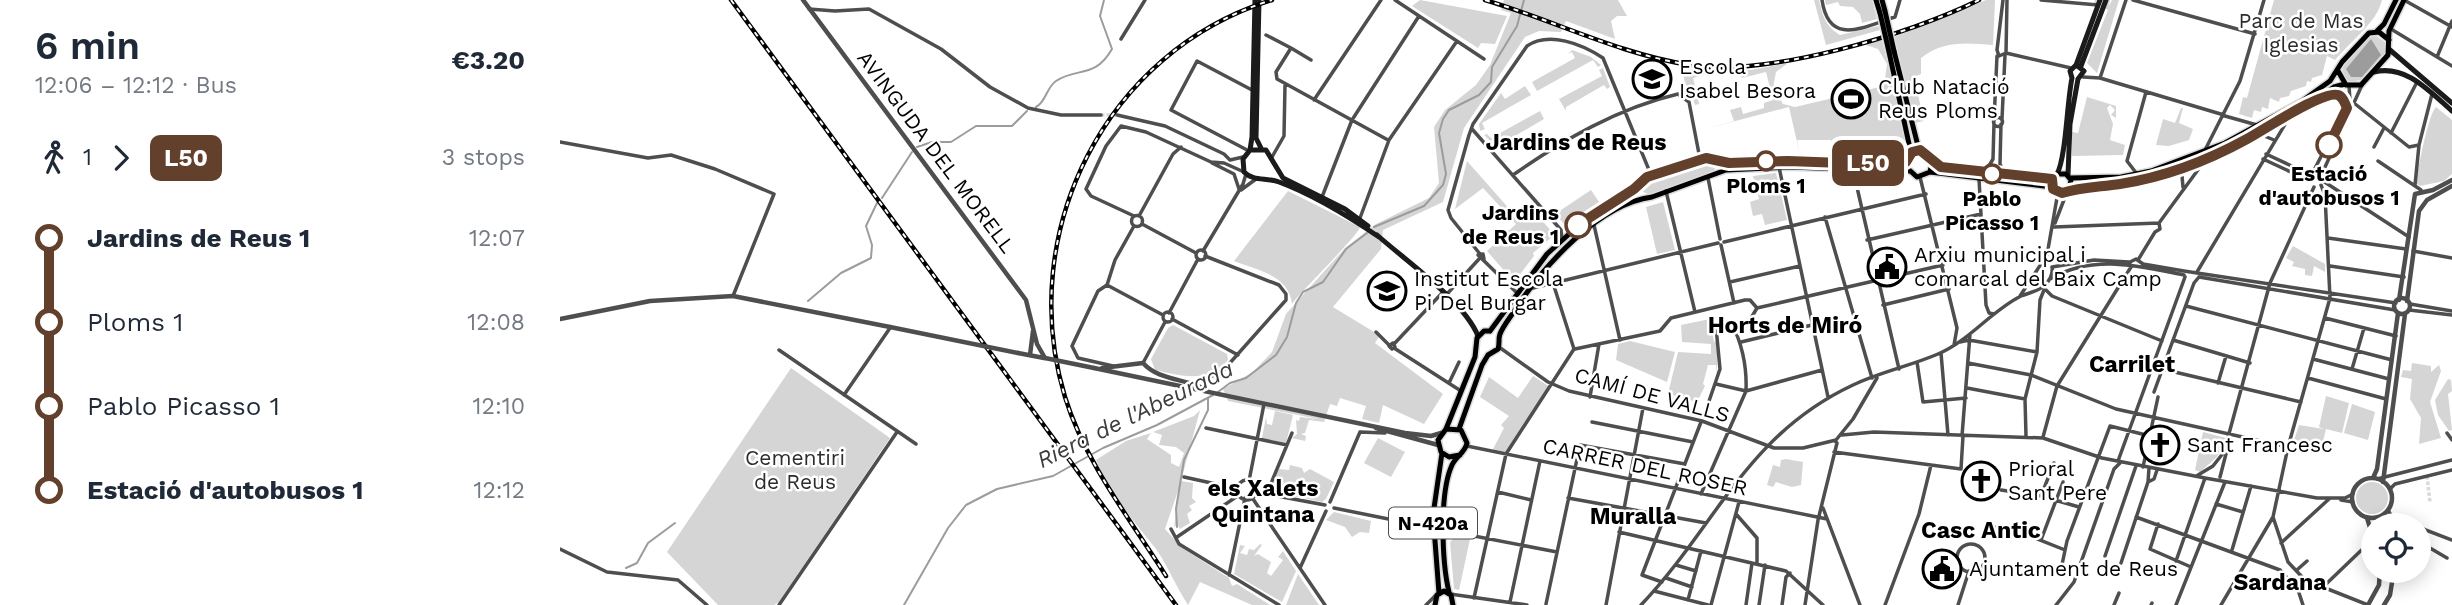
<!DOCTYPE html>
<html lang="en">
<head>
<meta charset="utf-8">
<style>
  body { margin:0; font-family:"Work Sans",sans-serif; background:#f2f2f3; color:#1f2937; height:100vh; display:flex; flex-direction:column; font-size:26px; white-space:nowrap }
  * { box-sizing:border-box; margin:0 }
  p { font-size:23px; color:#747a83 }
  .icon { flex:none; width:38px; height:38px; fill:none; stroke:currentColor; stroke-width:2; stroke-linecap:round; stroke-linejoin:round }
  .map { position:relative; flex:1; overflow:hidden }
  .details { display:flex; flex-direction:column; background:#fff; width:560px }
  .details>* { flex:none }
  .badge { padding:0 14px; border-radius:10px; font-size:24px; line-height:46px }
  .controls { position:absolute; left:1801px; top:513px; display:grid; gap:14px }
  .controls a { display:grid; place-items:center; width:70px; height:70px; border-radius:50%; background:#fff; box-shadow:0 4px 18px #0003; font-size:35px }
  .map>.badge { position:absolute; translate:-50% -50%; box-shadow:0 0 0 4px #fff }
  .legs { display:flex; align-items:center; gap:10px; height:77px; padding:0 35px; font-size:23px }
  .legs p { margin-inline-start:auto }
  .head { display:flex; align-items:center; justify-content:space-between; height:119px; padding:0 35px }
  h1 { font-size:38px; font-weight:600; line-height:52px }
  ul { padding:0 35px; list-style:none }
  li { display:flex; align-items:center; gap:24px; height:84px; font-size:26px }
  li i { display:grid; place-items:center; width:10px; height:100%; margin:0 9px; background:currentColor }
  li i::after { content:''; width:18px; height:18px; margin:-9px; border:5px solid; border-radius:50%; background:#fff }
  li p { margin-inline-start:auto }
  li:first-child i { background:linear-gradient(#0000 50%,currentColor 0) }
  li:last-child i { background:linear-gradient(currentColor 50%,#0000 0) }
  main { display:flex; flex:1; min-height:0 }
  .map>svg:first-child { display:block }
  .green { fill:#d5d5d5; fill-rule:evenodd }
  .water { fill:#9c9c9c }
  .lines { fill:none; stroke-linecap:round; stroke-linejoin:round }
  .stream { stroke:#9c9c9c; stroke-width:2 }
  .minor-tunnel { stroke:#d9d9d9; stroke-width:3.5; stroke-dasharray:3.5 2; stroke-linecap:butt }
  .primary-casing { stroke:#dbdbdb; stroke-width:8 }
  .minor { stroke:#4e4e4e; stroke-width:3.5 }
  .tertiary { stroke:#4e4e4e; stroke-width:4.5 }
  .secondary { stroke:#1b1b1b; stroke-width:5 }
  .primary { stroke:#000; stroke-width:5 }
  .rail-casing { stroke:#000; stroke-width:4.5 }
  .rail { stroke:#fff; stroke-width:2; stroke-dasharray:5; stroke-linecap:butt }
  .primary-bridge-casing { stroke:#dbdbdb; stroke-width:8; stroke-linecap:butt }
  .tertiary-bridge { stroke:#4e4e4e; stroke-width:4.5 }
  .primary-bridge { stroke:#000; stroke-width:5 }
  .line-1-casing { stroke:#fff; stroke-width:16 }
  .line-1 { stroke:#63402c; stroke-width:10 }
  .stop-1-dot { fill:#fff; stroke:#63402c; stroke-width:3.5 }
  .labels { text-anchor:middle; stroke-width:5; stroke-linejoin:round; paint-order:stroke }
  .shield { fill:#fff; stroke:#4c4c4c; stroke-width:2 }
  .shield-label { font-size:19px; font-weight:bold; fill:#000 }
  .park-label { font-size:21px; fill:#2c2c2c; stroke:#fff }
  .poi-label { font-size:21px; fill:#000; stroke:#fff; text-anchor:start }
  .street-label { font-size:21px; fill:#000; stroke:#fff }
  .stop-label { font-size:21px; font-weight:bold; fill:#000; stroke:#fff }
  .neighbourhood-label { font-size:23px; font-weight:bold; fill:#000; stroke:#fff }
  .water-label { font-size:23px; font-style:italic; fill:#3d3d3d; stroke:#fff }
</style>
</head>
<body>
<main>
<section class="details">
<div class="head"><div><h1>6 min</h1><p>12:06 – 12:12 · Bus</p></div><b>€3.20</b></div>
<div class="legs"><svg class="icon" aria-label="walk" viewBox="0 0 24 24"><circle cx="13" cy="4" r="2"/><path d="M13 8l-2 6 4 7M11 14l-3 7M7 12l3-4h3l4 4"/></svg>1<svg class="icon" aria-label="forward" viewBox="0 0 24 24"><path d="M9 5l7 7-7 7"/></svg><b class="badge" style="background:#63402c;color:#fff">L50</b><p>3 stops</p></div>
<ul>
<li><i style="color:#63402c"></i><b>Jardins de Reus 1</b><p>12:07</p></li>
<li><i style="color:#63402c"></i><span>Ploms 1</span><p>12:08</p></li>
<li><i style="color:#63402c"></i><span>Pablo Picasso 1</span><p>12:10</p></li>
<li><i style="color:#63402c"></i><b>Estació d'autobusos 1</b><p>12:12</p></li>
</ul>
</section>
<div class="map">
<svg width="1892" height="605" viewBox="0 0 1892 605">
  <rect width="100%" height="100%" fill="#fff"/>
  <!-- green -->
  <path class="green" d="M860,0L947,16L935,44L921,43L918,48L852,6Z
    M944,0H1058L1067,16H1057L1051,21L1055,39L1006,21L1001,32L979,31L965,37L904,128L883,202L823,230L821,249L773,307L814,332L819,337L815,343L883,394L864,424L823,405L819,423L802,419L806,406L780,398L777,406L770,404L764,422L749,420L745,433L741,434L746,436L745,441L732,438L737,434L736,420L739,421L740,417L758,419L668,401L663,389L693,372L712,352L726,314L785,248L816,224L869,198L879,183L874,127L885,110L916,85L930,65L951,13L941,10Z
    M1254,0H1259C1263,16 1265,26 1280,35L1318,26L1320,30L1266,45Z
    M1265,0H1312L1317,19L1302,23L1300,14L1293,7L1280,6L1278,2L1266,5Z
    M1426,0H1435L1433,45C1406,43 1384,40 1361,58V74L1354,77L1364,121L1355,123L1334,37Z
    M1535,0H1550L1549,6L1552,0H1559L1537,73L1527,63L1548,10L1534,3Z
    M1714,0H1822C1817,22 1793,39 1775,60L1767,56L1762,75L1752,78L1751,82L1747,81L1746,86L1731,91L1729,96L1720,98L1719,102L1710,98L1708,109L1702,107L1701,112L1694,110L1692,118L1679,114L1683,97L1687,98Z
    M1815,35L1826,43L1825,53L1802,80L1787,82L1782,72C1785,59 1802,39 1815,35Z
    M1322,40L1342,121L1346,151L1338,158L1307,156L1305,150L1284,155H1240L1229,107L1145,129L1139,104L1135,105C1132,92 1122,84 1123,69L1191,70L1228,63L1216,72L1213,88L1223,104L1235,107L1324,86L1327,64L1318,49L1303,44L1231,62ZM1153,72L1180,73L1182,78L1206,72L1213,100L1204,103V108L1183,114L1181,107L1170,110L1174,121L1145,129L1133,78ZM1237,140H1271V156L1240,155Z
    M1012,50L1031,57L1041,65L1038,67L1033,60L977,91L972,82L1015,58L1012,52L1008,54Z
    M1043,68L1050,87L1047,89L1044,85L1006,107V111L999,99L1042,76L1039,70Z
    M965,86L971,95L922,123L925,129L920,131L919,124L941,93L945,99Z
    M1527,97L1556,106V118L1551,115L1555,110L1550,105L1547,108L1553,124L1550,140L1565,145L1563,155L1512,156V132L1518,133Z
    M1876,107L1892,120V174L1884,181L1860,186L1856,183C1858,169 1868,115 1876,107Z
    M1621,108H1623L1619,123L1633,129L1629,140L1609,146L1596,145L1603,119L1615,123Z
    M980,111L984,119L941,144L942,152L924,135L927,134L931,138Z
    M907,161L960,221L973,210L992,232V237L973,253L974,256L954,282L927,251L956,224L923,188L895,209Z
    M1148,161L1156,166L1152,175L1090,195L1081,191L1085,181Z
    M1216,173L1227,220L1205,225L1202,214L1193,216L1190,202L1199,199L1193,176Z
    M1031,190L1039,202L1006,226L995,214Z
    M728,191L800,227C798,236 742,290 732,304C729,275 697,270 674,261Z
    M1103,202L1115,250L1097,254L1086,207Z
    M1733,246L1765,264V272L1754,266L1752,276L1745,275V269L1732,266L1734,262L1726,258Z
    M1150,319L1154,342L1157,341V375L1156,365H1148L1143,384L1145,386L1137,402L1108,394L1118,352L1151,354V344L1122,342L1121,325Z
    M613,325L667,354L668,360C648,384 622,376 595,370L591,359L608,328Z
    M1070,341L1115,352L1107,382L1056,360L1058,344Z
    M1852,363L1871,366V372L1879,365L1881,371L1870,402L1881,438L1859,444L1861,418L1850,399L1852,379L1841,377L1843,370L1851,371Z
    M231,368L330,438L219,602L214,605H158L107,552Z
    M973,376L990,387L946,454L932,451L944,428L941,425L949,416L920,397L929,377L958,398Z
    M1888,379L1891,380L1892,391L1888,394L1892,430L1889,431L1878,415L1875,400Z
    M1766,396L1789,403L1782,433L1766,429L1762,446L1734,440L1739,425L1764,429L1759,427Z
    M1792,404L1815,412L1808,440L1784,433Z
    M640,410L621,481L633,483L632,498L636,502L629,506L632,510L627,514L630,523L620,529L617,524L614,527L621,482L605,529L622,548L669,578L672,586L677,584L710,605H692L640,582L628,605C616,587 608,566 596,549C575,523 549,492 536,460L566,441L591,433L587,439L611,455V463L619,467L624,453L616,447L599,445L602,435L593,432L634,416Z
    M715,411L733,415L726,443L702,438L706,417L707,424L712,425Z
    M1643,432L1666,438L1657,457L1640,472L1635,470Z
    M818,438L845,452L831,477L804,463Z
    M1226,459L1243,462L1241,485L1232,487L1216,482L1213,487L1207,485L1213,465L1220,467L1221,460Z
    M730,465L742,468L744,473L750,469L774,482L766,499L762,502L709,491L719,469L729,470Z
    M1796 498a16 16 0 1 1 32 0a16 16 0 1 1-32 0Z
    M774,512L811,521L809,533L800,532L792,537L785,527L766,520Z
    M895,537L910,539L899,590L894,589L890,542Z
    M700,544L702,545L694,556L698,554L711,562L707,573L711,576L723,560L718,557L723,551L736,571L722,602L674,574L680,545L685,546L680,553L687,555L689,549L694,550Z
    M738,574L759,605H726Z"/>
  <!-- water -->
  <path class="water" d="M1811,39L1821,55L1802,77H1791L1786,69Z"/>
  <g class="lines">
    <!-- stream -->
    <path class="stream" d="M476,107C486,102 486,88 496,81C517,67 535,79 552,49L540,16L544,0
      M357,147L372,142H391L416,126H452L467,111
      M322,198L352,152
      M814,227L864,206L883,185L886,174L879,133L883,119L889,110L919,95L931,82L932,67L957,26L964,0
      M248,301L281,273L311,258L312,245L306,226L317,203
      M658,392L670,383L686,378L716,355L727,337L736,303L743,292L763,282L786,249L807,233
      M617,527L616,509L624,460L648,410V398
      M66,568L77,563L88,543L115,523
      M344,605L388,528L406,505L437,489L493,476L543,448L597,425L653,395"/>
    <!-- minor-tunnel -->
    <path class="minor-tunnel" d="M541,115H557
      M1867,476L1870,502"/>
    <defs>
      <path id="primary" d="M1316,0L1320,13
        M1322,0L1325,11
        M1817,31L1824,24L1836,0
        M1334,51L1359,150
        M1329,52L1351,153
        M1778,71L1786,85H1801L1828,55L1829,31L1844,0
        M1372,162L1387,168L1492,179
        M1370,172L1372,162L1368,154L1359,150L1349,155L1346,167L1357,177L1370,172L1492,187L1501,193L1509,190L1511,180L1506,174H1498L1492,179V187
        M1511,178L1561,177L1591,171L1665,143L1742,101L1770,81L1782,62L1809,33L1819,32L1829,40
        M1510,189L1593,177L1645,160L1732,115L1774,87L1785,84
        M930,331L987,254L1018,226L1074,189L1082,179L1148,158L1169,163L1346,162
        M886,429L915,357L917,338L924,331H930
        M899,429L922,365L928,355L938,349C940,344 938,339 940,334C943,326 950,318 954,311C983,267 1038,204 1092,197L1166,170L1228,167L1348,171
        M889,592C882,563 879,493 892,465C896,456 905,453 907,443L901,430L886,429L878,440L881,452L889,457L900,455
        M879,593L873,515L882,453
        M875,605L877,595L884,591L891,595L893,605"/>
    </defs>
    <!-- primary casing -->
    <use href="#primary" class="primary-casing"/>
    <!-- minor -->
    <path class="minor" d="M835,0L924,59
      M1262,0C1269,47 1303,27 1335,17L1340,0
      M1481,0L1538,5
      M1573,0L1695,34
      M1844,0L1892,27
      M249,9L275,11L309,9L381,49L430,87L468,108L501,115H541
      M1831,29L1892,66
      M706,35L731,48
      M561,39L585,0
      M1437,50L1439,56L1446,53L1511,68
      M1437,50L1443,0
      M1446,53L1447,0
      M1877,57L1892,21
      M751,60L731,48L716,72L717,79L828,140
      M1523,77L1540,78L1664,115
      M1540,78L1566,0
      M1760,98L1779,95L1787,107
      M754,100L821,0
      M1794,103L1849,147L1859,145
      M557,115L605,126L664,154L670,160L683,157
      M1665,116L1697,125
      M1433.5 122a4.5 4.5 0 1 1 9 0a4.5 4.5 0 1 1-9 0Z
      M1442,119L1445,55
      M1434,121L1437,56
      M1441,124L1440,164L1444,172
      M912,129L1001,230L1002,239
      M1697,133L1714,140
      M1831,133L1857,82
      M909,135L913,124L967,46C989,31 1022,44 1043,58L1089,170L1094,174
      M909,135L888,210L891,218L920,254
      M0,142L88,158L111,155L155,169L214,194L173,296
      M1814,147L1824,128
      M1645,150L1680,81L1704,0
      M689,151L611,110L637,61L692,90
      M1706,154L1751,175
      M712,157L724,136L725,85
      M1703,159L1748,180
      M1818,161L1861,190
      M652,163L674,174L679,189
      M1219,167L1268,397
      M1293,170L1339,369
      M1426,171L1433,159L1434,123
      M1615,172L1622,176L1623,187
      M1577,174L1567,161L1586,92
      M953,175C1003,140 1058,108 1118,94L1129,102L1140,159
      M1761,176L1802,85
      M1360,177L1397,328L1394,345
      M1148,178L1160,239
      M1419,179L1426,305L1429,313L1434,314
      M1749,180L1790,100L1789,86
      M1763,181L1849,237
      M1855,185L1859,145L1872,94
      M681,190L696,179
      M1106,191L1135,312
      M762,197L792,120L859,16
      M571.5 221a5.5 5.5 0 1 1 11 0a5.5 5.5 0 1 1-11 0Z
      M574,216L531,196L526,189L546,146L561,126L586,132L651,162L664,163L684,172
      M579,216L613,154L621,147
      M1265,217L1312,378
      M800,218L829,140L897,41
      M1495,223L1507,192
      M1599,223L1643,163
      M582,224L636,253
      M1034,225L1060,340
      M1494,227L1599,223
      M1768,238L1846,249
      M1307,240L1421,214
      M1164,242L1366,194
      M1161,245L1174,303
      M636 255a5 5 0 1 1 10 0a5 5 0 1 1-10 0Z
      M643,251L683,184L686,174
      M1853,251L1892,258
      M924,259L923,254L918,255L956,292
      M1578,260L1595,232L1600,229L1599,223
      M1570,266V262L1576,259L1583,264L1624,271L1836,303
      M1770,266L1844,277
      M1492,267L1534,260L1569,262
      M1637,272L1730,116
      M1639,277L1835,310
      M1490,279C1533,254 1578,266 1624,275
      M1170,282L1240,266
      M993,283L1014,349
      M547,285L603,315
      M973,288L1158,243
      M1486,290L1492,296L1602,341
      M887,294L919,259
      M1460,296L1487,255L1498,192
      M1850,304L1892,311
      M1323,305L1389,289
      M1626,306L1832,360
      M1197,308L1383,265
      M1849,310L1892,315
      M603 317a5 5 0 1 1 10 0a5 5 0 1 1-10 0Z
      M609,313L638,259
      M1765,318L1836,336
      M612,319L678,355
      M816,332L829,345
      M1613,340L1690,363
      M1181,342L1252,325
      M1400,342L1409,340L1477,352
      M833,343L835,347L832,349L829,346Z
      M834,344L883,292
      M939,347L988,382L1009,391L1142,421L1214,448H1243L1276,440L1293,419L1317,378
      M834,348L901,391
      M1015,349L1100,331L1111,318L1185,300H1190L1197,308
      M219,350L356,444
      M1381,353L1388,435
      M1753,359L1829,379
      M1357,362L1363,402L1406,398
      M583,363L605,322
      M1408,363L1471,375L1556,409L1728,447
      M553,366L518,358L512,346L538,291L547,285L555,260L574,226
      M1602,369L1741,402
      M1792,369L1804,328
      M1748,378L1826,399
      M634,382L661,373L726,300V294L719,285L645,256
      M889,383L899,362
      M1658,383L1666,356
      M1156,384L1186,391L1262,370
      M1407,388L1465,399
      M1594,392L1634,283L1639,277
      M284,395L330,328
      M1030,397L1039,344
      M1147,407L1160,369L1156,327L1190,320L1197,308
      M1032,422L1133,442
      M646,428L727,445
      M800,432L825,433
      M1887,433L1892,440
      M1282,435L1314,432L1483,438L1542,458L1645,478L1757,498H1785L1793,494
      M1402,436L1410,334
      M1466,436L1465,399L1477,352L1480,300L1486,285
      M1483,437L1497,386L1571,267
      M907,446L1267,519
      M1274,452L1401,469L1403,436
      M1558,461L1625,277
      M1583,467L1598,397
      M1638,475L1653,466L1664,452L1710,283L1754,187
      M624,477L679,489
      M1660,477L1667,450
      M1817,479L1892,460
      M677 490a10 10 0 1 1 20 0a10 10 0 1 1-20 0Z
      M689,481L704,404
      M1588,482L1589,468
      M1830,489L1835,484L1892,470
      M1441,490L1481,496L1519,507
      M696,492L765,505
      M938,492L971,500
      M707,493L732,433
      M1141,494L1186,391C1187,367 1183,346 1172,324
      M1481,496L1494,463
      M1008,498L1146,523
      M693,499L765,605
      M1781,500L1793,502
      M770,502L800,432
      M1656,504L1683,512
      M774,508L873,528
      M1263,508L1300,605
      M1828,510L1832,517L1892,540
      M1176,514L1197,538V563
      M1576,517L1720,570
      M1713,517L1728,562
      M1598,524L1590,549L1631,567
      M1434,527L1465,534L1505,550
      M611,529L619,544L719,605
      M883,530L997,552
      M1059,532L1226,571L1263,605
      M617,537L679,495
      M1481,540L1503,482
      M1858,541L1887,558
      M1721,543L1769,499
      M1397 558a14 14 0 1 1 28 0a14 14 0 1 1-28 0Z
      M0,549L47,572L118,580L147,605
      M1672,550L1691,486
      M1545,556L1576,466
      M1616,561L1645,478
      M1728,562L1745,580
      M1561,563L1588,482L1594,479L1597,470
      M1116,565L1136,571
      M740,568L766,511
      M1738,569L1747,561
      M1720,570L1738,590L1743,605
      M1500,574L1507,541L1550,426L1590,436
      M669,575L685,498
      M1106,578L1132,587
      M1745,580L1808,605
      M1102,582L1082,575L1141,422
      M1763,587L1813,539
      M1094,591L1148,605
      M890,594L967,605
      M914,598L946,454L1014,349
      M1128,600L1141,551
      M950,602L980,461
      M986,604L1020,445L1125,464
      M219,605L337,432
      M866,605L875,596
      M1046,605L1083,408
      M1081,605C1157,525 1186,435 1293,385C1320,372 1350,366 1378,354C1409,341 1431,311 1461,296C1468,293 1480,291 1485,285C1490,280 1493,273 1492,267
      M1151,605L1179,502
      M1186,605L1192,563
      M1199,605L1205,565
      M1222,605L1226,577L1230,573
      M1245,605L1258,520L1277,443L1275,441
      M1325,605L1359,514L1371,465
      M1398,605L1409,571
      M1496,605L1514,582L1554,469L1560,463
      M1554,605L1559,593
      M1591,605L1592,603
      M1616,605L1665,482
      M1661,605L1713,517L1728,447L1770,298L1765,195L1761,185"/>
    <!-- tertiary -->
    <path class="tertiary" d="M243,0L466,300L477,344L485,358
      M1834 306a8 8 0 1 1 16 0a8 8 0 1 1-16 0Z
      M1839,300L1855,194L1873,190L1892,180
      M1847,301L1859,211L1867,200L1892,186
      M0,319L90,301L173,296L330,327
      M458,353L484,358
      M470,355L473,331
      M534,368L845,433L871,436L881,433
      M542,368L583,363C599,381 626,378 647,390
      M816,428L878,445
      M1813,478L1817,469L1838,313
      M1792 498a20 20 0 1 1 40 0a20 20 0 1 1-40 0Z
      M1823,482L1845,314
      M1825,514L1826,525
      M1807,518L1813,537
      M1808,605L1819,585L1820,570
      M1824,605L1830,595L1834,570"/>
    <!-- secondary -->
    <path class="secondary" d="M695,0L692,137L690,150L683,159L684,172C694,182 706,177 719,182C754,195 788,216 819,237
      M699,0L696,138L701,148
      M1830,50L1892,103
      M1516,65L1540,0
      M1521,66L1546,0
      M1814,72C1846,64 1870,92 1892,111
      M690,150H706L723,178L785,209L808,226
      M1497,174C1506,158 1507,101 1512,78L1510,71L1516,65L1524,71L1518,79
      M1508,175L1510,124L1518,79
      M817,235C846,261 904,301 918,336"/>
    <!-- primary -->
    <use href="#primary" class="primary"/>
    <defs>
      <path id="rail" d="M171,0L616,605
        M925,0C993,20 1059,54 1130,65C1208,77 1348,35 1419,0
        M606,576C570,519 525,462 505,397C455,232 546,51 712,0"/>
    </defs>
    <!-- rail casing -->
    <use href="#rail" class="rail-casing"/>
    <!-- rail -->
    <use href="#rail" class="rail"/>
    <defs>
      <path id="primary-bridge" d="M1325,11L1334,51
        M1320,13L1329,52"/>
    </defs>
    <!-- primary-bridge casing -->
    <use href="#primary-bridge" class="primary-bridge-casing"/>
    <!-- tertiary-bridge -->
    <path class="tertiary-bridge" d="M330,327L458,353
      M485,358L534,368"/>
    <!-- primary-bridge -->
    <use href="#primary-bridge" class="primary-bridge"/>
  </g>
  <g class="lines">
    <defs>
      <path id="line-1" d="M1018,225L1074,189L1087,177L1146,158L1169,163L1228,161L1337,165L1346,162L1352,152L1360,150L1381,167L1492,179L1493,189L1502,193C1521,187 1540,187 1560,184C1605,177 1647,161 1687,139C1704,130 1763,90 1778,95C1783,97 1785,103 1787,108L1769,145"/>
    </defs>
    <!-- line-1 casing -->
    <use href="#line-1" class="line-1-casing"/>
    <!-- line-1 -->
    <use href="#line-1" class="line-1"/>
  </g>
  <!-- icons -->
  <defs>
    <symbol id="school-ring" viewBox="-11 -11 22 22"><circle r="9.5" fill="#fff" stroke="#000" stroke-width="1.5"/><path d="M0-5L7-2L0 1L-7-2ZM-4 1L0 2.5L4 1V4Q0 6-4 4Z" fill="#000"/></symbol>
    <symbol id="stadium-ring" viewBox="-11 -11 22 22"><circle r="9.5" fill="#fff" stroke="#000" stroke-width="1.5"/><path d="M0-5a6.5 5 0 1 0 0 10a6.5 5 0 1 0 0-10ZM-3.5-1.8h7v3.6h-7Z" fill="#000"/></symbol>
    <symbol id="civic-ring" viewBox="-11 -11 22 22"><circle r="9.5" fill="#fff" stroke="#000" stroke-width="1.5"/><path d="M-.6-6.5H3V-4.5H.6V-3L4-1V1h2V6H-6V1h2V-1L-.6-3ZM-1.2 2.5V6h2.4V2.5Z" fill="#000"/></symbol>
    <symbol id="church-ring" viewBox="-11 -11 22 22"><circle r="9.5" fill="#fff" stroke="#000" stroke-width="1.5"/><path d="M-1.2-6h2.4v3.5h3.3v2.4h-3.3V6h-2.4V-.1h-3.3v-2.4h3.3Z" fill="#000"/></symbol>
  </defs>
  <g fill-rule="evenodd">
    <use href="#school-ring" x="1070" y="57" width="44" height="44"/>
    <use href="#stadium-ring" x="1269" y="77" width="44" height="44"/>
    <use href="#civic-ring" x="1305" y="245" width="44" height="44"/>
    <use href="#school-ring" x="805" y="269" width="44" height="44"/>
    <use href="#church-ring" x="1578" y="423" width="44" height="44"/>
    <use href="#church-ring" x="1399" y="459" width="44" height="44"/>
    <use href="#civic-ring" x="1360" y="547" width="44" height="44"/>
  </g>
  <!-- markers -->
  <g class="stop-1-dot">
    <circle cx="1769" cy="145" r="12"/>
    <circle cx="1206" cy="161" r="9"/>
    <circle cx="1432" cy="174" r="9"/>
    <circle cx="1018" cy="225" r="12"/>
  </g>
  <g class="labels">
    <!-- shield labels -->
    <rect class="shield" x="829" y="507.5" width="88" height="31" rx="5"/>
    <g class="shield-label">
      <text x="873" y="530">N-420a</text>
    </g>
    <!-- park labels -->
    <g class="park-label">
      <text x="1741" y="28">Parc de Mas<tspan x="1741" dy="24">Iglesias</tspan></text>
      <text x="235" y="465">Cementiri<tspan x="235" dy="24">de Reus</tspan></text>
    </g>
    <!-- poi labels -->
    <g class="poi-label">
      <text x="1119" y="74">Escola<tspan x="1119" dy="24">Isabel Besora</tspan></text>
      <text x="1318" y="94">Club Natació<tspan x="1318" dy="24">Reus Ploms</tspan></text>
      <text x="1354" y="262">Arxiu municipal i<tspan x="1354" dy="24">comarcal del Baix Camp</tspan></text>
      <text x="854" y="286">Institut Escola<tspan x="854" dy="24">Pi Del Burgar</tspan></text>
      <text x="1627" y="452">Sant Francesc</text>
      <text x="1448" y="476">Prioral<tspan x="1448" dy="24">Sant Pere</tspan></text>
      <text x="1409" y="576">Ajuntament de Reus</text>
    </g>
    <!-- street labels -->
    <g class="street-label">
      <text transform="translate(376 152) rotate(53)" y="7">AVINGUDA DEL MORELL</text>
      <text transform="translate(1092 395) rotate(15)" y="7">CAMÍ DE VALLS</text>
      <text transform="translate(1085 467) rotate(12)" y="7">CARRER DEL ROSER</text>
    </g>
    <!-- stop labels -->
    <g class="stop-label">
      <text x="1769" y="181">Estació<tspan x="1769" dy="24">d'autobusos 1</tspan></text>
      <text x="1206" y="193">Ploms 1</text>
      <text x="1432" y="206">Pablo<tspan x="1432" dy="24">Picasso 1</tspan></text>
      <text x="999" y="220" text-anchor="end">Jardins<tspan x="999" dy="24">de Reus 1</tspan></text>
    </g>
    <!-- neighbourhood labels -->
    <g class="neighbourhood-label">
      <text x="1016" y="150">Jardins de Reus</text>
      <text x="1225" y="333">Horts de Miró</text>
      <text x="1572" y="372">Carrilet</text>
      <text x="703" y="496">els Xalets<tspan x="703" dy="26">Quintana</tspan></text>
      <text x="1073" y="524">Muralla</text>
      <text x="1421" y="538">Casc Antic</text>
      <text x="1720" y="590">Sardana</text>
    </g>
    <!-- water labels -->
    <g class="water-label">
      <text transform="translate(575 414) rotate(-26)" y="8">Riera de l'Abeurada</text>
    </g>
  </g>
</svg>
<div class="controls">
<a><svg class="icon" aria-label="locate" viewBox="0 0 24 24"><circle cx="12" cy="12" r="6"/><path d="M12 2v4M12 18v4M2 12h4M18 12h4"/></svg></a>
</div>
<b class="badge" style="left:1308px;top:163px;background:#63402c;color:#fff">L50</b>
</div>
</main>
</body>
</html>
